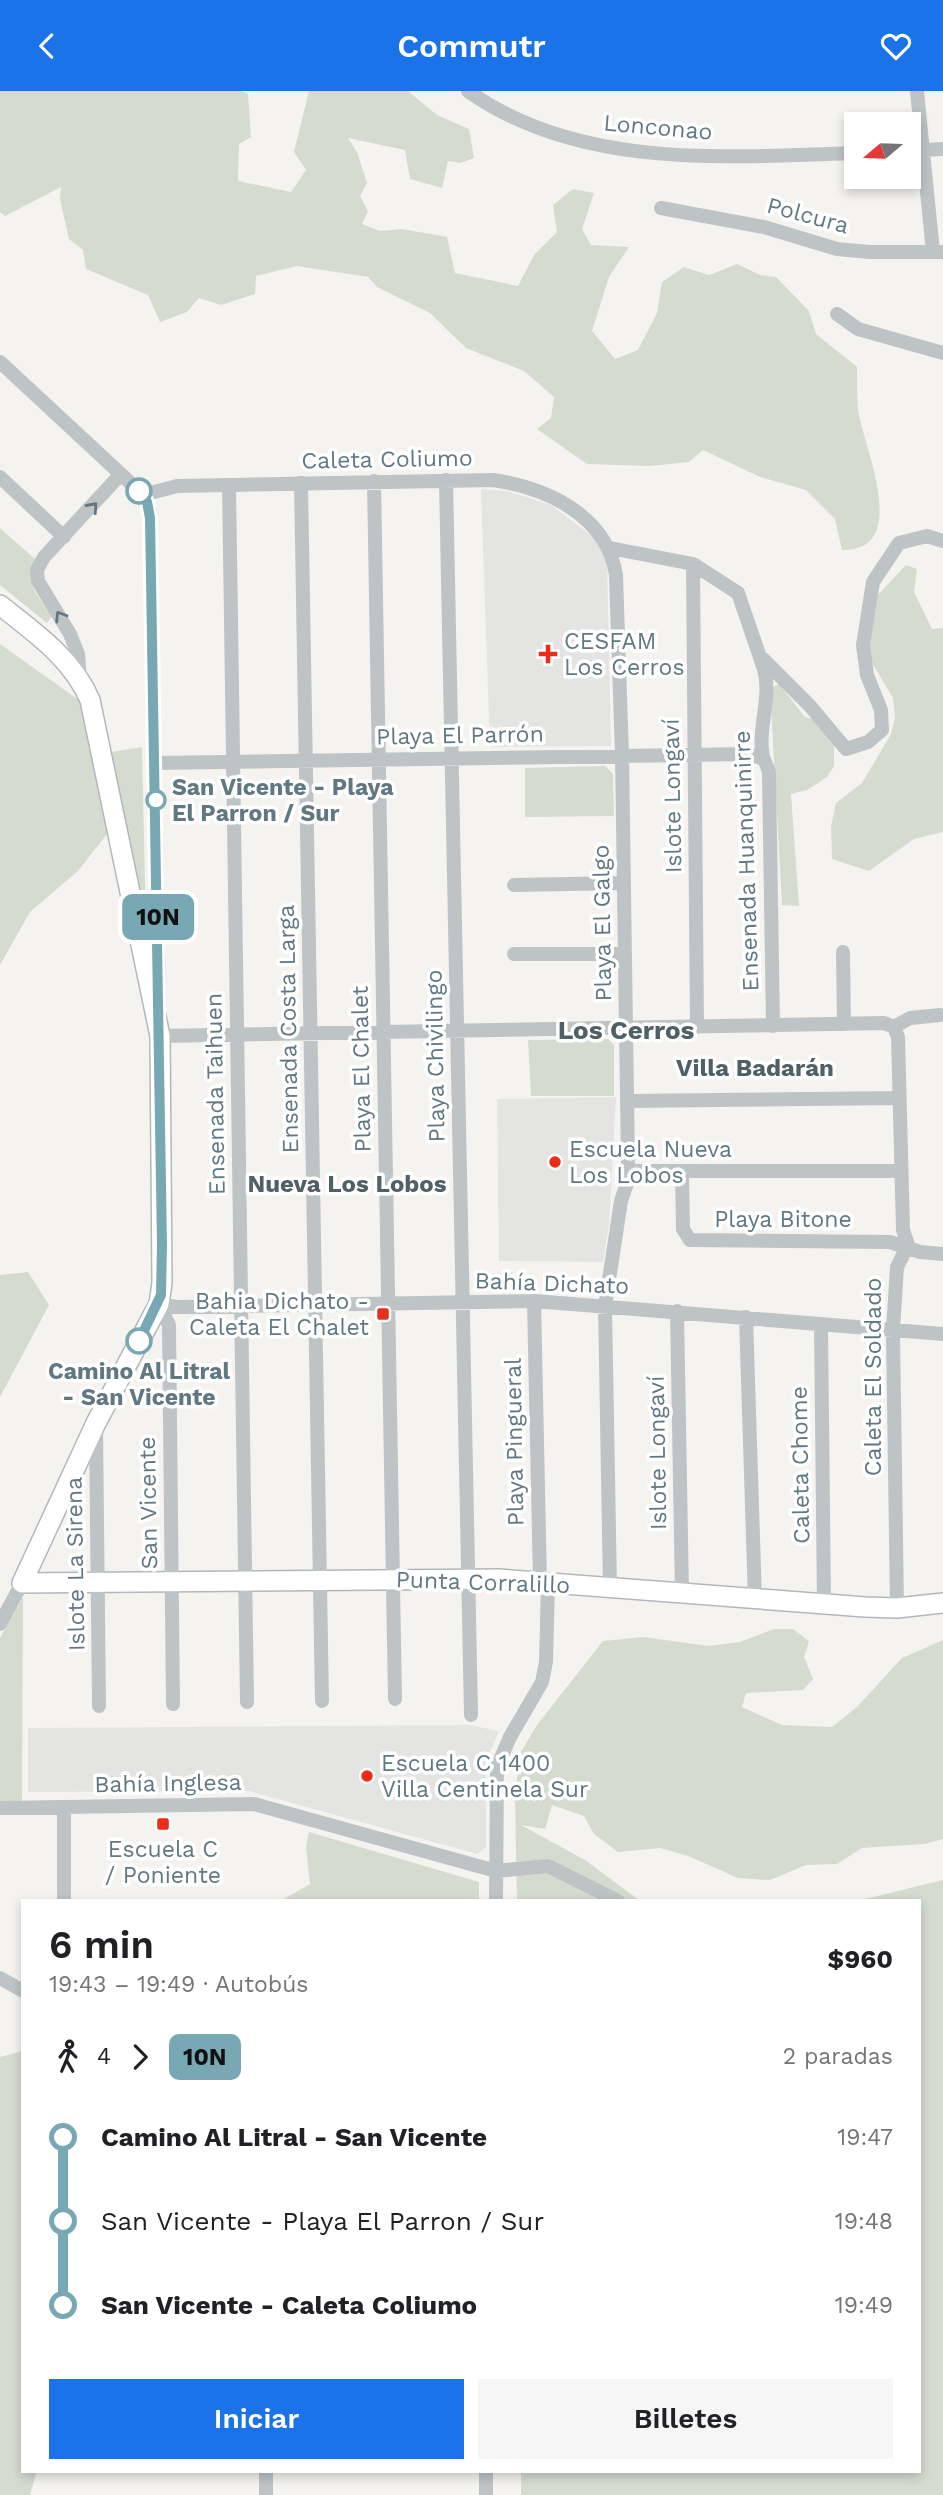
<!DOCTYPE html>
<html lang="es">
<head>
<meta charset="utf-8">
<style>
  body { margin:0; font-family:"Work Sans",sans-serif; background:#f6f6f6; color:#202124; height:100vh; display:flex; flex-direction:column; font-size:26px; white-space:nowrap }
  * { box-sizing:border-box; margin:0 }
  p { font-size:23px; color:#757577 }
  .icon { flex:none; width:38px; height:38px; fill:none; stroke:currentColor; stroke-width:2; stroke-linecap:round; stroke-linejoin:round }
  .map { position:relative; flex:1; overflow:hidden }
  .panel { position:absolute; left:21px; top:1808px; width:900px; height:574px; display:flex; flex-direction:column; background:#fff; border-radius:0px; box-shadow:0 4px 10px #0003 }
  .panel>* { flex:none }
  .badge { padding:0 14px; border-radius:10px; font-size:24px; line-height:46px }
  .needle { width:46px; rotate:251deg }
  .controls { position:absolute; left:844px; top:21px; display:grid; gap:14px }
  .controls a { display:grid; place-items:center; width:77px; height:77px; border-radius:0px; background:#fff; box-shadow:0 4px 10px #0003; font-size:35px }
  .map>.badge { position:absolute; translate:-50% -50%; box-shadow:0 0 0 4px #fff }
  .legs { display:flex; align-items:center; gap:10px; height:77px; padding:0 28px; font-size:23px }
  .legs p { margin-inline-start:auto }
  .overview { display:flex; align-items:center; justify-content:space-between; height:119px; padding:0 28px }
  h1 { font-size:38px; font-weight:600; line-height:52px }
  .action { display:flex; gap:14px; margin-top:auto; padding:14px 28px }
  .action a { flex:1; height:80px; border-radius:0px; background:#1a73e8; color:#fff; font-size:28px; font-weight:600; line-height:80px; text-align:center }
  .action a+a { background:#f6f6f6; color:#202124 }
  ul { padding:0 28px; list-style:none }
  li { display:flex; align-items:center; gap:24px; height:84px; font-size:26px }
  li i { display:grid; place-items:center; width:10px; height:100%; margin:0 9px; background:currentColor }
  li i::after { content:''; width:18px; height:18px; margin:-9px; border:5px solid; border-radius:50%; background:#fff }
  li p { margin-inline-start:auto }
  li:first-child i { background:linear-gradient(#0000 50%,currentColor 0) }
  li:last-child i { background:linear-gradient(currentColor 50%,#0000 0) }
  header { display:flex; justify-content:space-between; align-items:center; height:91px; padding:0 28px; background:#1a73e8; color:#fff; font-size:32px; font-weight:600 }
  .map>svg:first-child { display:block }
  .built { fill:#e4e5e3 }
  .green { fill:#d6dbd0 }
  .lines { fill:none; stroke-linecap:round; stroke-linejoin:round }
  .secondary-casing { stroke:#b1b8bb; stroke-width:22 }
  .street { stroke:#bec4c6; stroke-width:14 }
  .secondary { stroke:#fff; stroke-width:19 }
  .oneway { stroke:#617882 }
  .line-1-casing { stroke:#fff; stroke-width:16 }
  .line-1 { stroke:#79a8b5; stroke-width:10 }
  .stop-1-dot { fill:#fff; stroke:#79a8b5; stroke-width:3.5 }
  .poi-dot { fill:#eb2d18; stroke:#fff; stroke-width:2.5 }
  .labels { text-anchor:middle; stroke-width:7; stroke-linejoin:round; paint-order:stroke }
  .street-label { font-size:23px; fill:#617882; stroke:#fff }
  .poi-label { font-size:23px; fill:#617882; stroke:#fff; text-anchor:start }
  .stop-label { font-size:23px; font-weight:bold; fill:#617882; stroke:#fff; text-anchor:start }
  .neighbourhood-label { font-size:24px; font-weight:bold; fill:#506067; stroke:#fff }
  .quarter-label { font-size:26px; font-weight:bold; fill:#506067; stroke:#fff }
</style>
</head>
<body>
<header><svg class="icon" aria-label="back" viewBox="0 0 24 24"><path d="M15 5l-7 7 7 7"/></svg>Commutr<svg class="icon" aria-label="heart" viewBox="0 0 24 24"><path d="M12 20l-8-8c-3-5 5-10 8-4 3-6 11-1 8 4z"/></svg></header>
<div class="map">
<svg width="943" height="2404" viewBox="0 0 943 2404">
  <rect width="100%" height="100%" fill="#f4f3ef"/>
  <!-- built -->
  <path class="built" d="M481,398L507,400L551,414L597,449L607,472L611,655L490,656Z
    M616,1006L609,1134L603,1171L499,1170L497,1008Z
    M469,1634L499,1640L486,1670V1756L477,1763L249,1700L28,1701V1637Z"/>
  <!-- green -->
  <path class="green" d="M0,0H241L248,3L251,46L239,53L238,90L291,101L306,79L294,61L309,0H408L437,24L469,38L474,67L460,72L448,70L442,97L410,88L405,59L348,47L357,61L367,92L360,105L368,120L362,133L380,140L402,138L447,146L455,182L518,195L534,164L557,141L553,114L573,98L594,102L582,138L591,154L629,156L609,186L592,240L615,268L638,259L657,222L662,191L684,176L709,184L737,173L760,184L776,186L809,220L816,243L857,276C857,290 857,305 858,319C864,357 912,460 842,459L835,428L806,399L760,386L703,359L689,371L650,375L587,373L537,338L551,327L554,306L524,280L466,257L430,222L377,196L368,186L297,175L256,185L255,203L221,214L199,207L187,221L160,231L148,204L86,178L83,159L69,148L60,108L61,96L5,125L0,121Z
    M0,437L35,468C24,494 38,503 52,525L47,532L0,494Z
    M906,474L917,478L914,501L932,538L943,537V741L914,748L869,780L832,768L831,735L836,712L862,692L891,643L895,627L893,607L859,550L876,506Z
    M0,553L93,619L107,743L78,780L30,821L0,874Z
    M779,593L805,626L816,629L834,654V675L827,686L807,699L791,703L799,815L782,814L770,597Z
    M142,656L146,839L112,661Z
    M605,675L613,683L614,725L525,726V677Z
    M608,948L614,954V1005H531L528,949Z
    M28,1181L49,1214L0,1306V1184Z
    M23,1506L22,1714L0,1715V1547Z
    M774,1538H793L809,1550L804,1566L813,1588L803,1599L746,1602L742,1616L782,1634L832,1636L857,1616L902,1567L943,1549V1748L924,1753L862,1757L837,1773L806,1774L770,1789L738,1787L688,1765L660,1757L618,1761L594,1743L584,1725L552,1714L545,1738L521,1734L585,1769L639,1809L517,1810L515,1709L519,1664L537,1634L603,1550L643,1546L709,1555L740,1551Z
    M309,1741L479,1791V1809H282L310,1793L306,1756Z
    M943,1789V2404H521V2380H919V1810L861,1809Z
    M23,1960V2380H37L30,2404H0V1966Z"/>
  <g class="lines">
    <defs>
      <path id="secondary" d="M0,514C35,542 72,567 90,609L160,945L162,1192L159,1213L96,1332L22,1492L499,1488L865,1516L897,1517L943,1512"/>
    </defs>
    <!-- secondary casing -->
    <use href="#secondary" class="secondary-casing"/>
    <!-- street -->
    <path class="street" d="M468,0C579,79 726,66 856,62
      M917,0L933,161
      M908,60L943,58
      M661,117L764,136L837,158L869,161H943
      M837,223L858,238L943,262
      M0,271L138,399L150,420L159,909
      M0,386L64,446
      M446,389L471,1624
      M374,390L395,1608
      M301,392L322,1610
      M229,394L247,1611
      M143,404L177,395L493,389C548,397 607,425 616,484L622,664L628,1073L631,1080L621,1110L605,1215L610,1497
      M610,457L693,473L738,502L764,578C772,606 757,638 763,666C765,672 768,676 769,682L773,935
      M693,473L697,936
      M763,568L810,615L846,658L868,651L882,639L881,619L867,584L863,554L873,491L899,452L927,445L943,450
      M80,589L78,563L70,543L38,490L37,479L44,466L120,384
      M155,672L750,663L763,668
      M514,794L624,792
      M843,861L844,933
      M514,863H625
      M160,936V945L884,932L894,936L910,927L940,924
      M894,936L898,946L903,1139L908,1154
      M627,1010L900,1007
      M631,1080H901
      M682,1082L683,1138L690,1149L890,1151L920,1161L943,1163
      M534,1210L540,1491
      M159,1213L176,1216L534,1210L943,1243
      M159,1213L169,1234L173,1613
      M677,1220L682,1503
      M746,1226L755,1509
      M821,1233L824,1514
      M96,1337L99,1615
      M897,1517L893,1239L897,1176L908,1154
      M0,1533L22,1492
      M64,1716V1810
      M0,1717L254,1713L496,1780L548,1775L618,1810
      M496,1810L497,1676L510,1646L542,1591L546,1571L548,1491
      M0,1887L23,1900
      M266,2380V2404
      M486,2380V2404"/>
    <!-- secondary -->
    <use href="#secondary" class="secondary"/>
  </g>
  <!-- one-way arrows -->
  <defs><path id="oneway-chevron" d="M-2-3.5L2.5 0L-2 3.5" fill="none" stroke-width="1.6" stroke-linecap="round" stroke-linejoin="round" transform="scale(1.75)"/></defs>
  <g class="oneway">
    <use href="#oneway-chevron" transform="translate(93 416) rotate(-48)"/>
    <use href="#oneway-chevron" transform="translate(60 525) rotate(-122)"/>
  </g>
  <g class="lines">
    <defs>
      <path id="line-1" d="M139,400L147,411L150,427L162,1154L161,1204L139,1250"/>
    </defs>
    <!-- line-1 casing -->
    <use href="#line-1" class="line-1-casing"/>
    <!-- line-1 -->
    <use href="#line-1" class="line-1"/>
  </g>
  <!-- markers -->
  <g class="stop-1-dot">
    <circle cx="139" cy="400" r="12"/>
    <circle cx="156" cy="709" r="9"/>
    <circle cx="139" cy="1250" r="12"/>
  </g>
  <g class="poi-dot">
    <path d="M544.5 552.5h7v7h7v7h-7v7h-7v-7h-7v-7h7z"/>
    <circle cx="555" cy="1071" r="7"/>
    <rect x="376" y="1216" width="14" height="14" rx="3.5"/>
    <circle cx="367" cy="1685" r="7"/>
    <rect x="156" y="1726" width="14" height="14" rx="3.5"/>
  </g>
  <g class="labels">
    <!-- street labels -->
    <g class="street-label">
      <text transform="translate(658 36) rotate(5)" y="8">Lonconao</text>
      <text transform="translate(808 124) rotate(15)" y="8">Polcura</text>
      <text transform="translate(387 368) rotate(-1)" y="8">Caleta Coliumo</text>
      <text transform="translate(460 644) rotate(-1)" y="8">Playa El Parrón</text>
      <text transform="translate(672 705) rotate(-91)" y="8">Islote Longaví</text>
      <text transform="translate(746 770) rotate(-92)" y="8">Ensenada Huanquinirre</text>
      <text transform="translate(602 832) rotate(-91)" y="8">Playa El Galgo</text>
      <text transform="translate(288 938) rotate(-91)" y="8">Ensenada Costa Larga</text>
      <text transform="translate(435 965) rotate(-91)" y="8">Playa Chivilingo</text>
      <text transform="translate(361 978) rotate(-91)" y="8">Playa El Chalet</text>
      <text transform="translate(215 1003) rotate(-91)" y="8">Ensenada Taihuen</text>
      <text x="783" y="1136">Playa Bitone</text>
      <text transform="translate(552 1192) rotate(2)" y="8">Bahía Dichato</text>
      <text transform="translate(873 1286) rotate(-90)" y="8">Caleta El Soldado</text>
      <text transform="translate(514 1351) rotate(-91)" y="8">Playa Pingueral</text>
      <text transform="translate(657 1362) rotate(-91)" y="8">Islote Longaví</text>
      <text transform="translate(800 1374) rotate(-91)" y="8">Caleta Chome</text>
      <text transform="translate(148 1412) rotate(-91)" y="8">San Vicente</text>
      <text transform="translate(75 1473) rotate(-91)" y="8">Islote La Sirena</text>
      <text transform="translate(483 1491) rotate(2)" y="8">Punta Corralillo</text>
      <text transform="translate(168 1692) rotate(-1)" y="8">Bahía Inglesa</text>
    </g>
    <!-- poi labels -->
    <g class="poi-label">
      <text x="564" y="558">CESFAM<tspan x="564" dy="26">Los Cerros</tspan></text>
      <text x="569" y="1066">Escuela Nueva<tspan x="569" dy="26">Los Lobos</tspan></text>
      <text x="369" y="1218" text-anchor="end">Bahia Dichato -<tspan x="369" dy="26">Caleta El Chalet</tspan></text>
      <text x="381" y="1680">Escuela C 1400<tspan x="381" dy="26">Villa Centinela Sur</tspan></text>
      <text x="163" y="1766" text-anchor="middle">Escuela C<tspan x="163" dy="26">/ Poniente</tspan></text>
    </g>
    <!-- stop labels -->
    <g class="stop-label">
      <text x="172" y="704">San Vicente - Playa<tspan x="172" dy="26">El Parron / Sur</tspan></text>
      <text x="139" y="1288" text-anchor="middle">Camino Al Litral<tspan x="139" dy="26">- San Vicente</tspan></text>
    </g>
    <!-- neighbourhood labels -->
    <g class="neighbourhood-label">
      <text x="755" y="985">Villa Badarán</text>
      <text x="347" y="1101">Nueva Los Lobos</text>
    </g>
    <!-- quarter labels -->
    <g class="quarter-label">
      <text x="626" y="948">Los Cerros</text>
    </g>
  </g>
</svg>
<div class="controls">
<a><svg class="needle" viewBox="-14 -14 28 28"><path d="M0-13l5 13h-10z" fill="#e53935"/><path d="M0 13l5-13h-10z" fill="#757577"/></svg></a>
</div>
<b class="badge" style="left:158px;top:826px;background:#79a8b5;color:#111">10N</b>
<section class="panel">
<div class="overview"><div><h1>6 min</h1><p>19:43 – 19:49 · Autobús</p></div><b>$960</b></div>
<div class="legs"><svg class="icon" aria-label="walk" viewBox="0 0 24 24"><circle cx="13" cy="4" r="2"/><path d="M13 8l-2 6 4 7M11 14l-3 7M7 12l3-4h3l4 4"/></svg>4<svg class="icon" aria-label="forward" viewBox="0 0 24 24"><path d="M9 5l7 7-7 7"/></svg><b class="badge" style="background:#79a8b5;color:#111">10N</b><p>2 paradas</p></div>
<ul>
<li><i style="color:#79a8b5"></i><b>Camino Al Litral - San Vicente</b><p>19:47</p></li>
<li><i style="color:#79a8b5"></i><span>San Vicente - Playa El Parron / Sur</span><p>19:48</p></li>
<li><i style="color:#79a8b5"></i><b>San Vicente - Caleta Coliumo</b><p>19:49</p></li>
</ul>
<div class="action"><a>Iniciar</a><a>Billetes</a></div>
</section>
</div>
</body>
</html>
